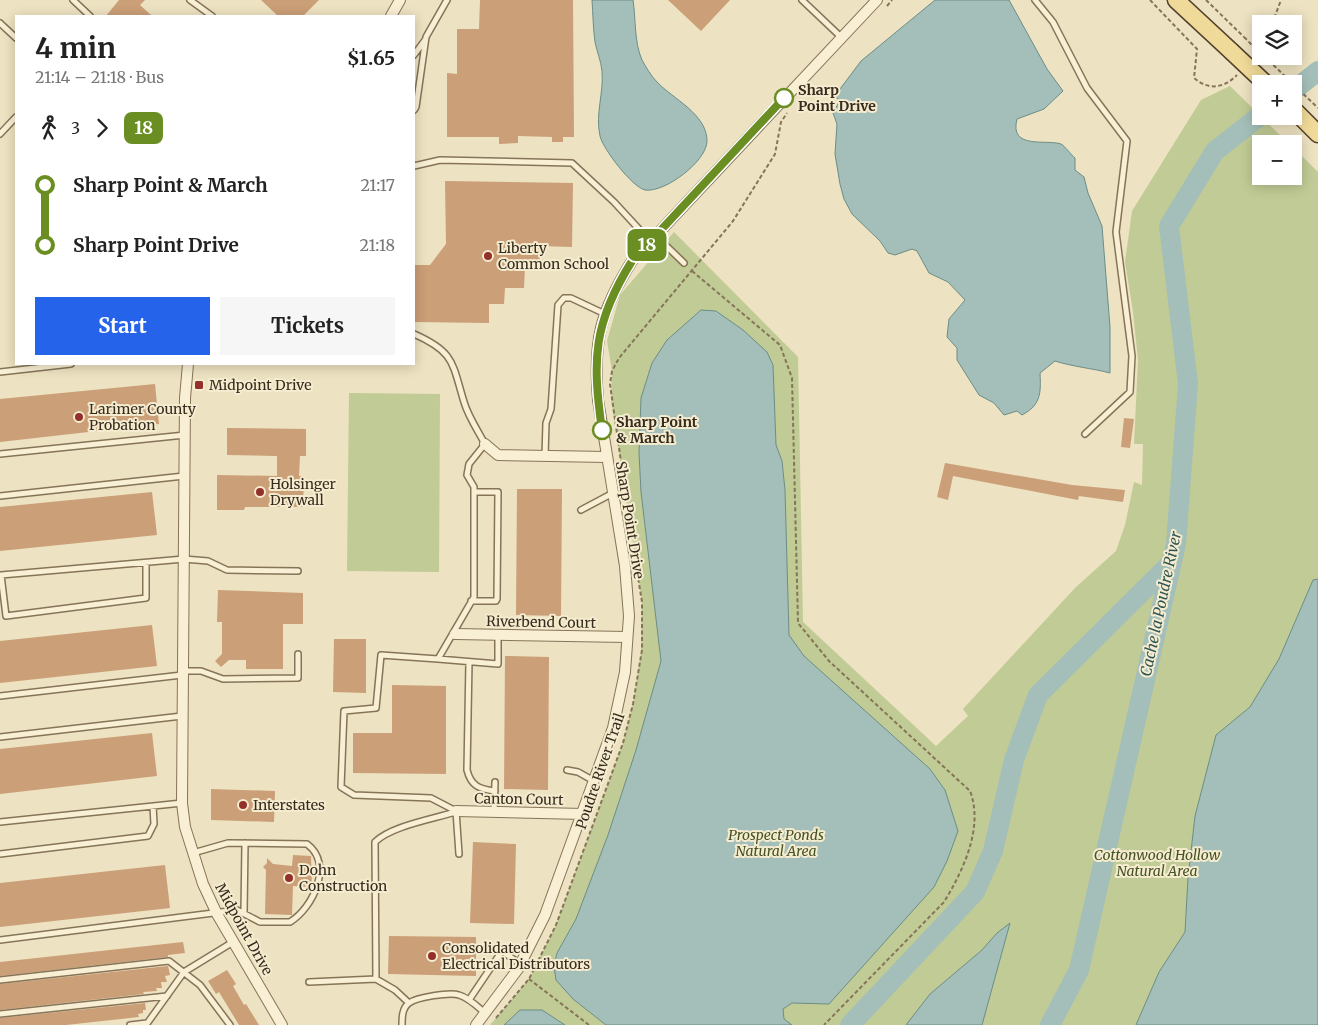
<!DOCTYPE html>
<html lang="en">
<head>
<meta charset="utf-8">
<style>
  body { margin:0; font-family:Merriweather,serif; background:#f6f6f6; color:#222; height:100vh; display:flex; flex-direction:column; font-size:19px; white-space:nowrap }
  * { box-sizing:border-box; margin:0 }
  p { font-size:16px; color:#767676 }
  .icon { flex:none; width:28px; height:28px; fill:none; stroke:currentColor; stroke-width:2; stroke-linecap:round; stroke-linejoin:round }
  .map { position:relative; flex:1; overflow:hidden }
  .side { position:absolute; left:15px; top:15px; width:400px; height:350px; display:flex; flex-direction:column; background:#fff; border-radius:0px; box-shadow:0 2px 12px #0003 }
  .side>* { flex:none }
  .badge { padding:0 10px; border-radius:8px; font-size:18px; line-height:32px }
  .fabs { position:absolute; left:1252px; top:15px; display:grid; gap:10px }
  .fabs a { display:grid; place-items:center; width:50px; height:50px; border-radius:0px; background:#fff; box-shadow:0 2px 12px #0003; font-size:25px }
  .map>.badge { position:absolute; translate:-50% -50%; box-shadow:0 0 0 2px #fff }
  .legs { display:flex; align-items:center; gap:8px; height:55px; padding:0 20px; font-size:16px }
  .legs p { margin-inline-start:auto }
  .summary { display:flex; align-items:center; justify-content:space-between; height:85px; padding:0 20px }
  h1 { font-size:28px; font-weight:700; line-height:38px }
  .button { display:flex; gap:10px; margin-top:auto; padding:10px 20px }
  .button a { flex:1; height:58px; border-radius:0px; background:#2563eb; color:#fff; font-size:20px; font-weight:700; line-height:58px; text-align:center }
  .button a+a { background:#f6f6f6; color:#222 }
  ul { padding:0 20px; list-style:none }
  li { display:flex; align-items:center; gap:18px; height:60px; font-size:19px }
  li i { display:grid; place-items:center; width:8px; height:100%; margin:0 6px; background:currentColor }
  li i::after { content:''; width:12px; height:12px; margin:-6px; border:4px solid; border-radius:50%; background:#fff }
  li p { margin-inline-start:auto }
  li:first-child i { background:linear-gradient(#0000 50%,currentColor 0) }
  li:last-child i { background:linear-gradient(currentColor 50%,#0000 0) }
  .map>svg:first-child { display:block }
  .green { fill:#c1cb95 }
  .water { fill:#a4bfb9; stroke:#6b8d87 }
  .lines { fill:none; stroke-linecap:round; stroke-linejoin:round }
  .river { stroke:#a4bfb9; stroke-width:20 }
  .building { fill:#cb9f77 }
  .lane-casing { stroke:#867459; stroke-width:8 }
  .street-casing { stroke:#867459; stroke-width:12 }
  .primary-casing { stroke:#54412d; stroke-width:19 }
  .path { stroke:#867459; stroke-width:2; stroke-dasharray:4 2.5; stroke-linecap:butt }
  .lane { stroke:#f8efd4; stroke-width:5 }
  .street { stroke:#f8efd4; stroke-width:10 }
  .primary { stroke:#f0da99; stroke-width:16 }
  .primary-bridge-casing { stroke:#54412d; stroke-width:19; stroke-linecap:butt }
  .path-bridge { stroke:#867459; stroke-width:2; stroke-dasharray:4 2.5; stroke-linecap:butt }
  .primary-bridge { stroke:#f0da99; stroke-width:16 }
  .line-1-casing { stroke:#fff; stroke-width:11 }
  .line-1 { stroke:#6b8e23; stroke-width:8 }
  .stop-1-dot { fill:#fff; stroke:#6b8e23; stroke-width:2.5 }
  .poi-dot { fill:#94302a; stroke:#f5ecd0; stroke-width:2 }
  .labels { text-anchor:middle; stroke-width:4; stroke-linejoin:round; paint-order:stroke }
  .stop-label { font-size:14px; font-weight:bold; fill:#362b1d; stroke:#f5ecd0; text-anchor:start }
  .poi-label { font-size:14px; fill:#362b1d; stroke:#f5ecd0; text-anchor:start }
  .street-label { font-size:14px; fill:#362b1d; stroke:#f5ecd0 }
  .park-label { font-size:14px; font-style:italic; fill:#445224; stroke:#f5ecd0 }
  .water-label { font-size:15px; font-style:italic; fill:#2d5555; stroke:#f5ecd0 }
</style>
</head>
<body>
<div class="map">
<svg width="1318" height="1025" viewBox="0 0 1318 1025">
  <rect width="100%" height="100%" fill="#ede2c1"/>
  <!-- green -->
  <path class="green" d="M1230,86L1289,144H1261V176H1294V148L1318,172V1025H490L529,979L556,925L623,743L633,704L641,652L642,602L611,399L612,371L607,341L620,295L674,232L798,357L803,622L936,746L968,716L963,709L1075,588L1116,551L1125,525L1134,482L1142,485L1143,444H1134L1138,360L1133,312L1125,262L1132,211L1201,100Z
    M349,393L440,394L439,572L347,571Z"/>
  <!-- water -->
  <path class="water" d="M592,0H633C636,19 634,42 642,60C646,67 651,76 657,82C673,99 707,114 707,141C707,161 665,193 645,190C632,187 603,149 600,136C595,114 604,93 602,71C601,61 597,52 595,42C593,28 593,14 592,0Z
    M935,0H1009L1047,69L1063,91L1044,109L1017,119C1009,150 1046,139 1061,144C1065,146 1071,155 1075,158V170L1084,177L1088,193L1102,226L1110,327V373C1091,368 1074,367 1055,361L1040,373C1041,393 1041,405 1022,415L1017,411L1004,415L994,403L979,395L957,360V348L947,337L949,319L965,300L948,282L929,273L917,251L912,249L895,255L888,253L880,241L852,214L844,199L840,184L835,154L837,124L833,113L840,100L834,97L861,61Z
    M701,310L716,311L743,330L767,352L773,365L776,445L782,461L785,490L789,635L804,656L930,769L945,790L958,831L947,861L934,887L829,1004L792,1003L783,1009L784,1019L792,1025H606L573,999L556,980L554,966L557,953L576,919L608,835L636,750L661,661L641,492L639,453L641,398L652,363L667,340Z
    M1318,579V1025H1136L1159,972L1185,932L1188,878L1195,816L1216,735L1250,707L1279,659L1313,580Z
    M1010,923L982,1025H906L930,994L982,950L997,933Z
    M520,1010H542L565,1025H504Z"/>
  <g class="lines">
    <!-- river -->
    <path class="river" d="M1294,90L1318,71
      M850,1025L975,892L993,851L1014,760L1038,695L1172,562
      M1050,1025L1079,970L1176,544L1188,384L1169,226L1215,151L1261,115"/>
  </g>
  <!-- building -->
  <path class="building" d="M119,0H145L140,5L152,16H106Z
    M261,0H319L303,16H278Z
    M480,0H573L574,137H563V142H552V137L518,136V143L499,144V137H447V73L457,74V29H479Z
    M668,0H730L701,31Z
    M445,181L573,183L572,247L539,246L540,266L525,267L524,288H505L504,304H489V323L414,322V265H430L446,244Z
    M155,384L159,424L0,442V399Z
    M1124,418L1134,419L1130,448L1121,447Z
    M227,428L306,429V456H300L299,476H304L303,507H245L244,510H217V475L277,476V456L227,455Z
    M945,463L1072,485L1125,490L1123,502L1079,496L1078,500L953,476L948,500L937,497Z
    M517,489H562L561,616L516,615Z
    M152,492L157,535L0,551V507Z
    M218,590L303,593V624H283V669H246V660H229L221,667L215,661L222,654V622H217Z
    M152,625L157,666L0,683V641Z
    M334,639H366V693L333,692Z
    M505,656L549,657L548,790L504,789Z
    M392,685L446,686V774L353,773V733H392Z
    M152,733L157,776L0,794V749Z
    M211,789L275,791L274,822L211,820Z
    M473,842L516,844L514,924L470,923Z
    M293,855L311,856L312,887L293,886L292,915L265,914L266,870L263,867L267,863V858L273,864L292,866Z
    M165,865L170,908L0,927V883Z
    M389,936L476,937V976L388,974Z
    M183,942L185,953L168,955V957L0,976V962Z
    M168,966L170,975L165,976L167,982H161L162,988H156L157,991L143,992L144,994L0,1010V984Z
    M227,970L236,984L233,986L244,1005L246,1004L259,1025H239L219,992L216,994L208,981Z
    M145,1003L146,1010H143V1013L138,1014L139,1017L66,1025H0V1018Z"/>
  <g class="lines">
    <defs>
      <path id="lane" d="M73,0L90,16
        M190,0L212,16
        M802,0L841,37
        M1035,0L1053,22L1087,88L1127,141L1116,232L1132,356L1130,392L1085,434
        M0,23L16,38
        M414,55L425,40
        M414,110L416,107L426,37L447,0
        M0,134L16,117
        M414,166L440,160L572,163L614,202L650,241
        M656,236L684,263
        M414,334C455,352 452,363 464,402C468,416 478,431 485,444L469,464L467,475L474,487V597L438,659L381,655L376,708L344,711L341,787L354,795L431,798L456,811
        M0,372L71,364
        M0,454L185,435
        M545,456L546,423L551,409L558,305L564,298H571L605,314
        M0,496L184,476
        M581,510L613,493
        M146,563V598L6,616L1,575L184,559L208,561L227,570L298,571
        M471,601H496L497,599L498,492H474
        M438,659L498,664V635
        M469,662L467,770C471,786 479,789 495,791
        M183,671H201L223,679L298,678V654
        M0,696L182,675
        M0,737L182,716
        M567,770L578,772L594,781
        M456,811L459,854
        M494,812L495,782
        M0,822L182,803
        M0,854L148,836L154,824L153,806
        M244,913L245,843
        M0,940L237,910L260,922H290C313,908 334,864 307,844L228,843L193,853
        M376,979L375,842C391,826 433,819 455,812
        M0,980L169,961L200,985L230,1025
        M309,982L376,979L395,990L409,1003
        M469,1000L502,951L520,964
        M0,1014L167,996
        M130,1025L147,1023
        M146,1025L184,972L233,942
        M402,1025C402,1018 402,1008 409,1003C417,997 450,992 459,995C469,998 477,1006 485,1013"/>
      <path id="street" d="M391,16L400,0
        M188,364L185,398L182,803L185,827L203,884L217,914L282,1025
        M485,444L498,455L607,457
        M455,634L627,637
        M456,811L583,814
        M476,1025L518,969L545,915L613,728L625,672L629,616L625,566L598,400C593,341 600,312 632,261L877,0"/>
      <path id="primary" d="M1176,0L1231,51
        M1294,110L1318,134"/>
    </defs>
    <!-- lane casing -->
    <use href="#lane" class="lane-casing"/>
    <!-- street casing -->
    <use href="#street" class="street-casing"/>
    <!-- primary casing -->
    <use href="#primary" class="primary-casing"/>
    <!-- path -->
    <path class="path" d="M1150,0L1197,49L1194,78C1209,91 1224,88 1237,75
      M1206,0L1244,37
      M887,6L892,0
      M1272,24L1281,0
      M1256,56L1261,50
      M1264,56L1293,84
      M1294,85L1318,108
      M692,271L780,345L792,378L798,623L829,661L970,791C984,827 963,871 944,902L824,1025
      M626,497L610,384L612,371L619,358L733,221L775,154L781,122L787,113
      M529,979L589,1025
      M496,1018L529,979L556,925L623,743L633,704L642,650V602L637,571"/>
    <!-- lane -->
    <use href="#lane" class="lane"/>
    <!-- street -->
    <use href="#street" class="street"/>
    <!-- primary -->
    <use href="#primary" class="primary"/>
    <defs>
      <path id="primary-bridge" d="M1231,51L1266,84"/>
    </defs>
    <!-- primary-bridge casing -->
    <use href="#primary-bridge" class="primary-bridge-casing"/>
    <!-- path-bridge -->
    <path class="path-bridge" d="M1244,37L1261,54"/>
    <!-- primary-bridge -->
    <use href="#primary-bridge" class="primary-bridge"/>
  </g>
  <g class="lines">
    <defs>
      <path id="line-1" d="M602,430C592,360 593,323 632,261L784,98"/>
    </defs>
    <!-- line-1 casing -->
    <use href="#line-1" class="line-1-casing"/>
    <!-- line-1 -->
    <use href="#line-1" class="line-1"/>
  </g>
  <!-- markers -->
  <g class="stop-1-dot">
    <circle cx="784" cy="98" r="9"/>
    <circle cx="602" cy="430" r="9"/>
  </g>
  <g class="poi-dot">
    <circle cx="488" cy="256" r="5"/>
    <rect x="194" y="380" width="10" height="10" rx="2.5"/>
    <circle cx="79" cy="417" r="5"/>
    <circle cx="260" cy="492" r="5"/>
    <circle cx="243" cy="805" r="5"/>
    <circle cx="289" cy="878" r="5"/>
    <circle cx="432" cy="956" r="5"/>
  </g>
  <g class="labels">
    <!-- stop labels -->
    <g class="stop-label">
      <text x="798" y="95">Sharp<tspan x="798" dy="16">Point Drive</tspan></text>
      <text x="616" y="427">Sharp Point<tspan x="616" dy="16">&amp; March</tspan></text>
    </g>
    <!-- poi labels -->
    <g class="poi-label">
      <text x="498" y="253">Liberty<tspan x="498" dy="16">Common School</tspan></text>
      <text x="209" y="390">Midpoint Drive</text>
      <text x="89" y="414">Larimer County<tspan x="89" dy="16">Probation</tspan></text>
      <text x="270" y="489">Holsinger<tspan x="270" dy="16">Drywall</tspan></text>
      <text x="253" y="810">Interstates</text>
      <text x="299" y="875">Dohn<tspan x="299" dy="16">Construction</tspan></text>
      <text x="442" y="953">Consolidated<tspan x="442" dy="16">Electrical Distributors</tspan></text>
    </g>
    <!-- street labels -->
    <g class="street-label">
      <text transform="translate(630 520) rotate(81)" y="5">Sharp Point Drive</text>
      <text transform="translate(541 622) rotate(1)" y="5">Riverbend Court</text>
      <text transform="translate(600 771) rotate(-71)" y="5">Poudre River Trail</text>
      <text transform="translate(519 799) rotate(1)" y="5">Canton Court</text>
      <text transform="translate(244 929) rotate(61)" y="5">Midpoint Drive</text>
    </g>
    <!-- park labels -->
    <g class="park-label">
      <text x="776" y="840">Prospect Ponds<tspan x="776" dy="16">Natural Area</tspan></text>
      <text x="1157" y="860">Cottonwood Hollow<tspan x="1157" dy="16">Natural Area</tspan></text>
    </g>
    <!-- water labels -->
    <g class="water-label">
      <text transform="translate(1161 604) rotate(-78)" y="5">Cache la Poudre River</text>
    </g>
  </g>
</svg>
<div class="fabs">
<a><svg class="icon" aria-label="layers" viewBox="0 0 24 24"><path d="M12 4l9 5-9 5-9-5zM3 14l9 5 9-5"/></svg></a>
<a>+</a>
<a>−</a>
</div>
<b class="badge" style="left:647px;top:245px;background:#6b8e23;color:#fff">18</b>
<section class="side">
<div class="summary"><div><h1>4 min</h1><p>21:14 – 21:18 · Bus</p></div><b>$1.65</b></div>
<div class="legs"><svg class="icon" aria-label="walk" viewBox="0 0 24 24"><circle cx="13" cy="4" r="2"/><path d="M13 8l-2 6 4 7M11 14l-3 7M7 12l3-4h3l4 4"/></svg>3<svg class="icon" aria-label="forward" viewBox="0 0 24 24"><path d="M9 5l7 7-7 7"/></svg><b class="badge" style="background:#6b8e23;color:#fff">18</b></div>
<ul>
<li><i style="color:#6b8e23"></i><b>Sharp Point &amp; March</b><p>21:17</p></li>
<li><i style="color:#6b8e23"></i><b>Sharp Point Drive</b><p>21:18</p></li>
</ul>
<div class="button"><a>Start</a><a>Tickets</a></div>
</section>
</div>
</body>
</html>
